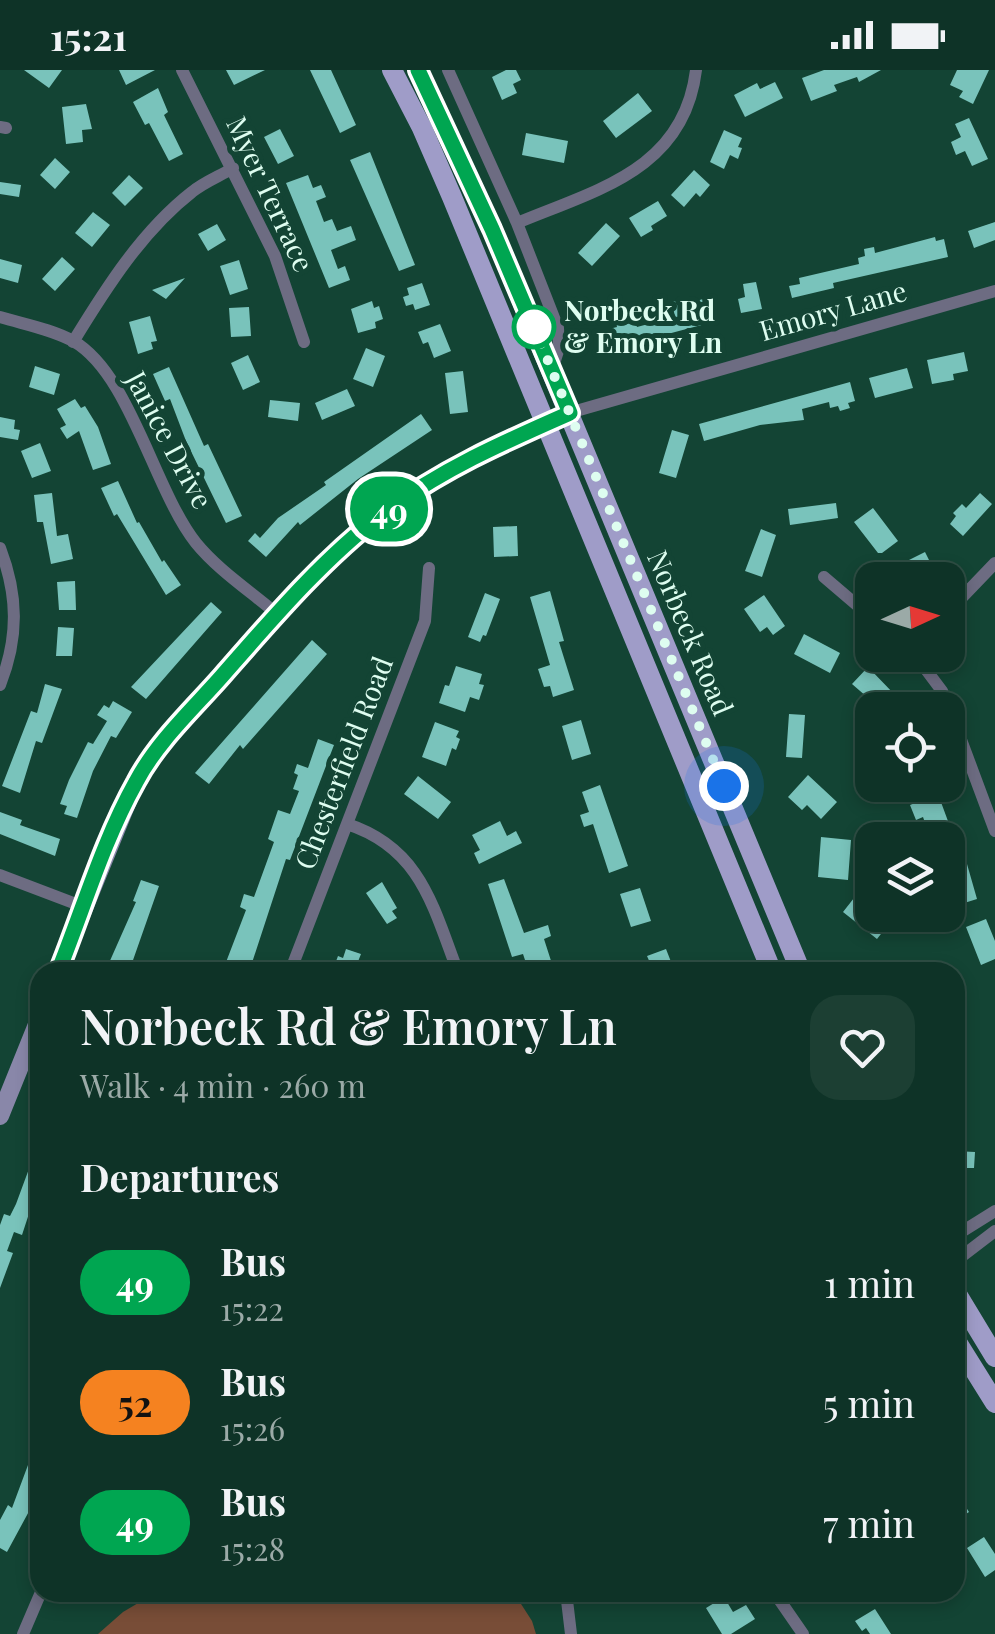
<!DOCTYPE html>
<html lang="en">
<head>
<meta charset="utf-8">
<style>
  body { margin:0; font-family:"Playfair Display",serif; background:#1c3f33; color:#f1f3f6; height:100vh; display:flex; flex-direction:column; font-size:38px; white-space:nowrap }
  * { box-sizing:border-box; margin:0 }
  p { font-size:32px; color:#9baaa7 }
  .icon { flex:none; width:55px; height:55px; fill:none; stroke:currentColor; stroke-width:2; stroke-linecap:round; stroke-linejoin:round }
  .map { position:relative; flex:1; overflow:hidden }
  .side { position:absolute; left:30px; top:892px; width:935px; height:640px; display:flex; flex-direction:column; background:#0e3327; border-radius:30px; box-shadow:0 5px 15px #0003,0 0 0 2px #2e4e44 }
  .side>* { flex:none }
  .badge { padding:0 20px; border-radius:32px; font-size:35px; line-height:65px }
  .needle { width:65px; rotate:86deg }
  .controls { position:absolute; left:855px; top:492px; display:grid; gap:20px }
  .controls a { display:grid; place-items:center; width:110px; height:110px; border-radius:20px; background:#0e3327; box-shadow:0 5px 15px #0003,0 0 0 2px #2e4e44; font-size:50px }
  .you { position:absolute; width:50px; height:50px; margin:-25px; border:8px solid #fff; border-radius:50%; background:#1a73e8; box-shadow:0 0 0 15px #1a73e833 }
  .map>.badge { position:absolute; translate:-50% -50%; box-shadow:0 0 0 5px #fff }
  h2 { padding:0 50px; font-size:38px; line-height:90px }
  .round { display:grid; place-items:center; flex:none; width:105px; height:105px; border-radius:30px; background:#1c3f33 }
  .overview { display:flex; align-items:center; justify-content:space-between; height:170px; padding:0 50px }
  h1 { font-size:48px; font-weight:600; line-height:75px }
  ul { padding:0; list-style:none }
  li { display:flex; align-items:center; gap:30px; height:120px; padding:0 50px }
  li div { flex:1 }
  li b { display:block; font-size:38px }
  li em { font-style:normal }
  li .badge { min-width:110px; font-weight:700; text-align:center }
  .status { display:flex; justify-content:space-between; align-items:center; height:70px; padding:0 50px; background:#0e3327; direction:ltr }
  .status svg { height:28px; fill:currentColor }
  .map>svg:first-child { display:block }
  .green { fill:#784d37 }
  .building { fill:#79c3bb }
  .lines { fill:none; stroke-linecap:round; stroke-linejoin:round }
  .street { stroke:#6d6c82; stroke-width:12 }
  .secondary { stroke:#8987a9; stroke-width:18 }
  .primary { stroke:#9f9cc8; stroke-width:20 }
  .line-casing { stroke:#fff; stroke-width:22 }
  .line { stroke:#00a651; stroke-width:15 }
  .walk { stroke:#defdf0; stroke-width:10; stroke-dasharray:0 18 }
  .stop-dot { fill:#fff; stroke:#00a651; stroke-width:5 }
  .labels { text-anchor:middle; stroke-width:10; stroke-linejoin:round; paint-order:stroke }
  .street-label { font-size:28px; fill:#defdf0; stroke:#134434 }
  .stop-label { font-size:28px; font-weight:bold; fill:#defdf0; stroke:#134434; text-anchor:start }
</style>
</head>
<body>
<div class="status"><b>15:21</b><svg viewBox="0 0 49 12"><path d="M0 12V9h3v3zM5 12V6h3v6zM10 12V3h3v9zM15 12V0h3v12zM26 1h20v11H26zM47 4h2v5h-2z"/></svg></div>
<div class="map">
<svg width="995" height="1564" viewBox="0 0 995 1564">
  <rect width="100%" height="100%" fill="#134434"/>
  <!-- green -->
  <path class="green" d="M155,1523H514L532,1551L536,1564H98L123,1542Z"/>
  <!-- building -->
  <path class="building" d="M24,0H62L49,18Z
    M119,0H155L126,15Z
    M226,0H265L234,15Z
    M310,0H331L356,55L340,63Z
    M506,0H516L521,10L513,14L517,23L502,30L492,7Z
    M824,0H881L859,12L857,7L834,15L837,21L811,31L802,8Z
    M957,0H989L973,34L959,27L963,21L950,15Z
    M775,12L783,28L745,47L734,25L757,13L760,19Z
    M158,18L168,42L164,45L183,84L169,91L149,53L145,55L133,32Z
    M638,23L652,41L616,68L603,51Z
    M86,34L92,59L82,60L83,72L66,74L62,37Z
    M969,48L988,89L972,96L965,81L956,85L951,72L961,67L955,54Z
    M280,59L294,86L278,94L264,67Z
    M724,60L742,68L738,77L742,78L738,89L730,85L724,99L710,92Z
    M526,63L568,71L564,93L522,85Z
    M370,82L415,195L399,201L350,90Z
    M55,88L70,102L55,119L40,105Z
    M694,100L710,115L700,127L696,123L684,137L671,125Z
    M129,105L143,118L125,136L112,123Z
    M308,105L313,118L321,115L326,127L316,131L324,152L332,149L337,161L351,156L356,170L331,180L338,199L345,196L350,210L329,218L286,113Z
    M0,112L21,115L19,127L0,124Z
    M658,131L667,146L651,156L653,160L641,167L629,148Z
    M93,142L110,155L92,177L75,163Z
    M995,152V170L974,178L968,161Z
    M606,153L620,166L592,196L578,183Z
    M217,154L226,170L208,181L198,164Z
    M935,167L936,171L944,169L948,187L833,213L834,218L792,228L789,216L800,214L799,208L859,194L858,188L865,186L864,179L874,177L875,183Z
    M62,187L75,199L55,221L42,209Z
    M0,189L22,195L18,213L0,208Z
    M239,190L248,219L230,225L220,196Z
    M185,208L166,229L152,220Z
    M756,212L762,239L741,243L738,229L745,227L743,214Z
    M422,213L430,235L415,240L413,234L406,236L403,227L409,225L407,218Z
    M684,229L686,234L703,229L709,253L615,278L609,259L617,257L615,248L624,245L627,254L635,252L637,257L675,247L672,232Z
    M372,231L374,238L379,236L383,249L375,252L376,258L358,263L351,239Z
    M249,237L251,266L231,267L229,238Z
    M150,246L157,271L151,272L153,279L138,284L129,252Z
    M440,254L451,281L434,288L428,272L423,274L418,262Z
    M366,278L385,286L373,317L353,309Z
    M964,282L968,301L953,304L954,310L932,314L927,290Z
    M248,285L260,312L243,320L231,293Z
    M35,296L60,304L54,325L29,317Z
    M169,297L204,376L208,374L242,446L226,453L186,371L170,329L165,331L153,304Z
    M907,298L913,318L875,328L869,308Z
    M463,301L468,342L450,344L445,303Z
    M850,312L855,331L848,333L850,338L840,341L838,336L830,338L829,332L802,339L804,350L760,355L704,371L699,354Z
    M347,319L355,336L322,350L315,333Z
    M75,329L81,338L85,336L98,357L111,394L93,400L79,361L67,369L60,358L66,355L57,339Z
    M270,330L300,333L298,351L268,347Z
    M421,344L432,360L358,409L300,455L298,452L266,487L248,471L255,463L260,468L278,448L326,415L324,412Z
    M0,347L15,350L14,359L20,360L18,370L0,367Z
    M672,360L689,365L676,408L659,403Z
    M40,373L51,401L32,408L21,381Z
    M118,411L137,453L139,452L162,492L164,490L181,515L166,525L117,444L114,446L101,418Z
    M52,423L57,466L68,464L73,489L51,494L43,452H37L34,425Z
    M980,423L992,434L963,466L950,454L956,446L953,443L962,434L966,438Z
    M836,433L838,448L790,455L788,439Z
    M873,438L898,471L882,483H878L854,452Z
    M517,456L518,486L494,487L493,457Z
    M761,459L776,465L762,507L745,501Z
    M925,482L933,498L909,510H896L891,499Z
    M75,511L76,540H59L57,512Z
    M550,521L564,571L559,572L574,620L553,627L550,616L544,617L538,599L550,595L530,527Z
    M485,523L500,529L486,566L483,565L480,572L468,567Z
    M764,525L785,556L773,565L767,557L760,562L744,539Z
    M211,532L222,542L146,629L131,617Z
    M58,557L74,558L72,586H56Z
    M804,564L840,583L830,603L794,584Z
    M312,570L327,584L243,679L240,675L209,714L195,703Z
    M456,596L482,604L479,614L484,615L479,630L470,627L465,642L439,633L445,615L449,616Z
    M868,597L896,626L882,640L852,614Z
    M45,614L62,619L42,673L36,671L20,723L2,716L31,641L37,643Z
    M113,631L132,642L116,668L111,666L93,701L77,748L64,744L67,736L60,734L69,710L88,672L93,674L107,651L97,645L104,635L109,638Z
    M789,644L805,645L802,688L786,687Z
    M581,650L591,684L572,690L562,656Z
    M435,652L459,661L456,667L460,669L456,680L452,678L446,696L422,687Z
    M318,669L334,675L290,790L286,789L249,902L223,900L246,840L240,837L244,824L254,827L274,772L268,769L278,740L290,744L299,721L293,719L298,705L294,703L297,694L308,698Z
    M808,705L837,732L821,749L807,735L802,740L788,727Z
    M418,706L451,732L438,749L404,724Z
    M600,715L628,796L609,803L593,754L584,757L580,745L589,742L582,722Z
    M938,724L952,762L931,770L923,747L916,750L910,735Z
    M0,742L22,750L20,755L60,769L55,786L0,764Z
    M500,751L507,766L516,761L522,773L479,794L474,783L480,780L472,765Z
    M821,767L851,770L848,810L818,807Z
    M967,794L977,829L961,834L950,798Z
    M504,809L524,863L548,855L551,866L544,869L553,897L529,902L523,884L512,887L488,814Z
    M141,810L159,816L132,893L128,902H105L136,832L133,831Z
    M382,812L397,838L392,841L397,848L387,854L366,823Z
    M640,818L651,851L631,857L620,824Z
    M854,828L888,855L877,869L843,842Z
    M986,849L995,871V889L981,895L966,857Z
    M346,879L361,884L357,894L377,902H332L338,886L343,888Z
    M666,879L675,902H654L647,886Z
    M411,891L415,902H382L381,900Z
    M40,1069V1110L22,1165L14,1162L7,1181L13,1183L0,1218V1155L4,1144L10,1146L16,1134Z
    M955,1081L975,1082L974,1098H955Z
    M28,1395L40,1400V1421L7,1482L0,1478V1450L8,1435L12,1438Z
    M955,1420L969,1442L955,1451Z
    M984,1467L995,1484V1500L985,1507L967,1478Z
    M724,1527L733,1542L746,1535L755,1549L731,1564H722L706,1538Z
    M875,1539L891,1564H870L866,1558L862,1561L855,1551Z"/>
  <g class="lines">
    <!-- street -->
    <path class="street" d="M182,0L275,186L304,272
      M448,0L517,153L558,258L559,278L552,300
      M0,57L6,58
      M517,153C596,120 684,100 696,0
      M0,247C23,254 51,259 73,271C130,303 154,420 196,473C218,500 250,521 277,544
      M73,272C106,218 142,161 192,122C204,112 220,106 233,98
      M569,343L995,221
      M0,478C18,525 19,567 0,615
      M824,507L872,548
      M948,542L995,493
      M915,585L942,621L950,640L995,761
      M347,754C421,778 433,837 458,902
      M0,805L84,837
      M290,902L425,551L429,498
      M955,1166L995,1141
      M955,1188L961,1187L995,1161
      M566,1522L571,1564
      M774,1522L803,1564
      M23,1564L41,1522"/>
    <!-- secondary -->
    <path class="secondary" d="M58,902L136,711L157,680L277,544L320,499L381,444L474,386L569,343
      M0,1046L40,947"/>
    <!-- primary -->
    <path class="primary" d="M392,0L422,58L452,127L772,902
      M418,0L492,159L801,902
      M955,1221L995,1287
      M955,1269L995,1333"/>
  </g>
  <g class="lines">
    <defs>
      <path id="line" d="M58,902C83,840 103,771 136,712C157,672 192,640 222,606C272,549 322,490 382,444C440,400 504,372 570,343L492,159L418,0"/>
    </defs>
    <!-- line casing -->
    <use href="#line" class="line-casing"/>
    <!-- line -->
    <use href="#line" class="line"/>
    <!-- walk -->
    <path class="walk" d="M534,257L724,716"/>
  </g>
  <!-- markers -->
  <circle class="stop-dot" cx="534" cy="257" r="20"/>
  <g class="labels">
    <!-- street labels -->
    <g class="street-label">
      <text transform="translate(270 124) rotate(65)" y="10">Myer Terrace</text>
      <text transform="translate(833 241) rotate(-16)" y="10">Emory Lane</text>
      <text transform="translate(169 370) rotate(62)" y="10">Janice Drive</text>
      <text transform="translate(690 563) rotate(67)" y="10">Norbeck Road</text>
      <text transform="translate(344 693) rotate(-69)" y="10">Chesterfield Road</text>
    </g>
    <!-- stop labels -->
    <g class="stop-label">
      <text x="564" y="251">Norbeck Rd<tspan x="564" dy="32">&amp; Emory Ln</tspan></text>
    </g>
  </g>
</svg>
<div class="controls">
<a><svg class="needle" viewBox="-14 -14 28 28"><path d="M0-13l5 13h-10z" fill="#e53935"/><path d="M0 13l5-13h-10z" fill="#9baaa7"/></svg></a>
<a><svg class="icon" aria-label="locate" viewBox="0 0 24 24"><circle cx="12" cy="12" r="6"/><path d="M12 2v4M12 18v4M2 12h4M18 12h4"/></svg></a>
<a><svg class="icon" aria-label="layers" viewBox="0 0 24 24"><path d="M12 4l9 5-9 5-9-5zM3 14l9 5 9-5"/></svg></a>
</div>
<div class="you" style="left:724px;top:716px"></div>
<b class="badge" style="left:389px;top:439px;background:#00a651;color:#fff">49</b>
<section class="side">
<div class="overview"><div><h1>Norbeck Rd &amp; Emory Ln</h1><p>Walk · 4 min · 260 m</p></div><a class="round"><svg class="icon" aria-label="heart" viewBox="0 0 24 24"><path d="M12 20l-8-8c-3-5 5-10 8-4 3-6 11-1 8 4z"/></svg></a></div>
<h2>Departures</h2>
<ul>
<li><span class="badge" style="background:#00a651;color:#fff">49</span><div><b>Bus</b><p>15:22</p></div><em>1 min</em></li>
<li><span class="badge" style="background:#f58220;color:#111">52</span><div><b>Bus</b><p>15:26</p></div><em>5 min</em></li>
<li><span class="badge" style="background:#00a651;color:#fff">49</span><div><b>Bus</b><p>15:28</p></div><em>7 min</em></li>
</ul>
</section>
</div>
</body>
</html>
